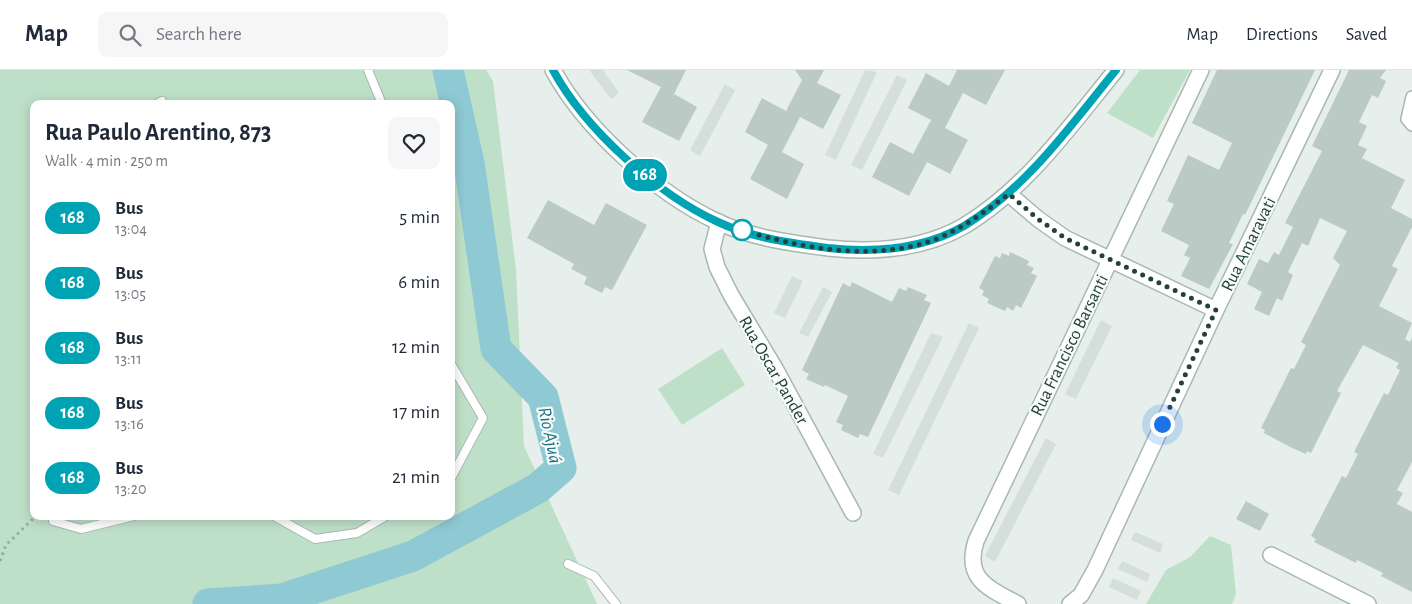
<!DOCTYPE html>
<html lang="en">
<head>
<meta charset="utf-8">
<style>
  body { margin:0; font-family:"Alegreya Sans",sans-serif; background:#f6f6f7; color:#1f2937; height:100vh; display:flex; flex-direction:column; font-size:19px; white-space:nowrap }
  * { box-sizing:border-box; margin:0 }
  p { font-size:16px; color:#747a83 }
  .icon { flex:none; width:28px; height:28px; fill:none; stroke:currentColor; stroke-width:2; stroke-linecap:round; stroke-linejoin:round }
  .map { position:relative; flex:1; overflow:hidden }
  .sheet { position:absolute; left:30px; top:30px; width:425px; height:420px; display:flex; flex-direction:column; background:#fff; border-radius:10px; box-shadow:0 2px 12px #0003 }
  .sheet>* { flex:none }
  .badge { padding:0 10px; border-radius:16px; font-size:18px; line-height:32px }
  .you { position:absolute; width:25px; height:25px; margin:-12px; border:4px solid #fff; border-radius:50%; background:#1a73e8; box-shadow:0 0 0 8px #1a73e833 }
  .map>.badge { position:absolute; translate:-50% -50%; box-shadow:0 0 0 2px #fff }
  .round { display:grid; place-items:center; flex:none; width:52px; height:52px; border-radius:10px; background:#f6f6f7 }
  .headline { display:flex; align-items:center; justify-content:space-between; height:85px; padding:0 15px }
  h1 { font-size:24px; font-weight:700; line-height:38px }
  ul { padding:0; list-style:none }
  li { display:flex; align-items:center; gap:15px; height:65px; padding:0 15px }
  li div { flex:1 }
  li b { display:block; font-size:19px }
  li em { font-style:normal }
  li .badge { min-width:55px; font-weight:700; text-align:center }
  header { display:flex; align-items:center; gap:30px; box-sizing:border-box; height:70px; padding:0 25px; background:#fff; border-bottom:1px solid #e0e1e3 }
  header strong { font-size:24px }
  nav { display:flex; gap:28px; margin-inline-start:auto; font-size:18px }
  .search { width:350px; height:45px; background:#f6f6f7; display:flex; align-items:center; gap:12px; box-sizing:border-box; padding:0 18px; border-radius:10px; color:#747a83; font-size:19px }
  .map>svg:first-child { display:block }
  .built { fill:#d4dfda }
  .green { fill:#bfe0c8; fill-rule:evenodd }
  .lines { fill:none; stroke-linecap:round; stroke-linejoin:round }
  .river { stroke:#8ec9d4; stroke-width:31 }
  .building { fill:#bbcac4 }
  .service-casing { stroke:#a8b8b2; stroke-width:10 }
  .pedestrian-casing { stroke:#a8b8b2; stroke-width:14 }
  .minor-casing { stroke:#a8b8b2; stroke-width:18 }
  .path { stroke:#86b3a5; stroke-width:3; stroke-dasharray:2.5 4; stroke-linecap:butt }
  .service { stroke:#fff; stroke-width:8 }
  .pedestrian { stroke:#fff; stroke-width:11 }
  .minor { stroke:#fff; stroke-width:15 }
  .line-casing { stroke:#fff; stroke-width:11 }
  .line { stroke:#00a3b4; stroke-width:8 }
  .walk { stroke:#24423a; stroke-width:5; stroke-dasharray:0 9 }
  .stop-dot { fill:#fff; stroke:#00a3b4; stroke-width:2.5 }
  .labels { text-anchor:middle; stroke-width:4.5; stroke-linejoin:round; paint-order:stroke }
  .street-label { font-size:18px; fill:#24423a; stroke:#f7fbf9 }
  .water-label { font-size:19px; font-style:italic; fill:#1c6f80; stroke:#f7fbf9 }
</style>
</head>
<body>
<header>
<strong>Map</strong>
<div class="search"><svg class="icon" aria-label="search" viewBox="0 0 24 24"><circle cx="10" cy="10" r="6"/><path d="M15 15l6 6"/></svg>Search here</div>
<nav><a>Map</a><a>Directions</a><a>Saved</a></nav>
</header>
<div class="map">
<svg width="1412" height="534" viewBox="0 0 1412 534">
  <rect width="100%" height="100%" fill="#e6efeb"/>
  <!-- built -->
  <path class="built" d="M589,0H603L619,23L611,29Z
    M865,0L877,2L836,90L825,85Z
    M897,5L907,10L862,100L851,95Z
    M725,14L735,20L700,86L690,80Z
    M792,206L803,211L785,248L774,243Z
    M823,217L832,222L808,267L799,263Z
    M1101,250L1112,256L1076,329L1065,324Z
    M969,253L979,258L899,425L888,420Z
    M931,263L943,267L883,388L873,384Z
    M1046,368L1056,374L995,492L985,486Z
    M1135,462L1163,474L1160,483L1131,470Z
    M1122,491L1150,504L1147,512L1118,499Z
    M1113,508L1141,521L1137,530L1109,517Z"/>
  <!-- green -->
  <path class="green" d="M0,0H486L493,11L516,200L524,376L597,534H0ZM34,34H451V446H34Z
    M1140,0H1190L1153,68L1107,43Z
    M722,278L745,315L682,355L658,319Z
    M1210,466L1231,475L1236,524L1232,534H1146L1166,500L1190,487Z"/>
  <g class="lines">
    <!-- river -->
    <path class="river" d="M208,534L282,529L413,486L538,418L561,398L543,327L496,279L469,93L448,0"/>
  </g>
  <!-- building -->
  <path class="building" d="M627,0H686L674,24L697,37L679,71L642,52L661,17Z
    M795,0H824L817,13L841,25L823,59L800,47L782,82L804,94L787,129L750,109L768,75L745,62L762,28L786,41L802,10Z
    M957,0H1005L986,35L963,23L945,58L968,70L950,104L927,92L909,126L872,107L890,72L913,84L931,50L908,38L926,3L949,16Z
    M1217,0H1315L1245,145L1243,144L1229,173L1233,174L1209,219L1181,206L1190,188L1184,185L1189,175L1161,161L1174,134L1167,131L1188,85L1219,100L1232,73L1192,53Z
    M1349,0H1386L1380,8L1386,11L1378,28L1372,25L1359,52L1367,56L1358,75L1367,79L1362,88L1405,110L1391,138L1412,149V157L1392,196L1398,199L1379,236L1412,253L1405,269L1410,272L1412,268V392L1397,420L1403,423L1397,434L1412,442V522L1381,506L1383,503L1357,490L1356,493L1314,472L1316,469L1311,466L1342,406L1346,408L1358,384L1354,382L1384,323L1388,325L1400,300L1396,298L1399,293L1363,275L1337,321L1341,323L1311,383L1307,381L1306,384L1290,377L1264,363L1265,360L1261,358L1291,298L1294,299L1306,275L1301,272L1340,195L1333,188L1347,161L1320,148L1308,176L1302,173L1288,202L1293,205L1282,231L1277,228L1269,246L1254,239L1262,222L1247,214L1259,189L1268,193L1274,182L1279,185L1293,157L1285,153L1322,81L1312,76Z
    M548,130L594,155L606,133L647,155L612,220L605,217L602,223L584,214L587,207L571,199L574,194L527,168Z
    M1010,182L1029,191L1027,195L1034,198L1031,203L1037,206L1021,238L1016,235L1013,241L1007,237L1005,241L987,233L989,229L982,225L984,221L979,218L995,186L1000,188L1002,183L1009,186Z
    M852,212L892,232L899,218L906,221L908,217L927,225L924,230L931,233L868,367L860,364L858,368L841,360L843,355L836,352L848,326L825,315L824,317L806,309L809,304L802,300L843,213L850,217Z
    M1246,431L1269,444L1260,461L1236,449Z"/>
  <g class="lines">
    <defs>
      <path id="service" d="M368,0L382,34
        M156,34L162,31
        M451,294L483,348L451,408
        M53,446V451L81,459L134,446
        M274,446L315,469L357,463L386,446
        M568,494L594,506L616,534"/>
      <path id="pedestrian" d="M1412,27L1407,49L1412,55"/>
      <path id="minor" d="M553,0C585,59 657,124 718,152C752,168 791,173 828,178C875,183 922,180 964,156C1027,118 1070,56 1116,0
        M1009,124L1038,149L1065,168L1216,240
        M719,152L712,179L717,197L731,225L776,300L853,443
        M1271,485L1368,534
        M1018,534C988,518 964,509 976,471L1201,0
        M1070,534L1081,525L1095,500L1216,240L1332,0"/>
    </defs>
    <!-- service casing -->
    <use href="#service" class="service-casing"/>
    <!-- pedestrian casing -->
    <use href="#pedestrian" class="pedestrian-casing"/>
    <!-- minor casing -->
    <use href="#minor" class="minor-casing"/>
    <!-- path -->
    <path class="path" d="M0,491L6,475L36,446"/>
    <!-- service -->
    <use href="#service" class="service"/>
    <!-- pedestrian -->
    <use href="#pedestrian" class="pedestrian"/>
    <!-- minor -->
    <use href="#minor" class="minor"/>
  </g>
  <g class="lines">
    <defs>
      <path id="line" d="M553,0C585,59 657,124 718,152C752,168 791,173 828,178C875,183 922,180 964,156C1027,118 1070,56 1116,0"/>
    </defs>
    <!-- line casing -->
    <use href="#line" class="line-casing"/>
    <!-- line -->
    <use href="#line" class="line"/>
    <!-- walk -->
    <path class="walk" d="M742,160C804,179 879,193 941,167C966,156 987,140 1009,124L1038,149L1065,168L1216,240L1162,354"/>
  </g>
  <!-- markers -->
  <circle class="stop-dot" cx="742" cy="160" r="10"/>
  <g class="labels">
    <!-- street labels -->
    <g class="street-label">
      <text transform="translate(1248 174) rotate(-64)" y="6">Rua Amaravati</text>
      <text transform="translate(1069 275) rotate(-64)" y="6">Rua Francisco Barsanti</text>
      <text transform="translate(774 300) rotate(60)" y="6">Rua Oscar Pander</text>
    </g>
    <!-- water labels -->
    <g class="water-label">
      <text transform="translate(551 365) rotate(78)" y="7">Rio Ajuá</text>
    </g>
  </g>
</svg>
<div class="you" style="left:1162px;top:354px"></div>
<b class="badge" style="left:645px;top:105px;background:#00a3b4;color:#fff">168</b>
<section class="sheet">
<div class="headline"><div><h1>Rua Paulo Arentino, 873</h1><p>Walk · 4 min · 250 m</p></div><a class="round"><svg class="icon" aria-label="heart" viewBox="0 0 24 24"><path d="M12 20l-8-8c-3-5 5-10 8-4 3-6 11-1 8 4z"/></svg></a></div>
<ul>
<li><span class="badge" style="background:#00a3b4;color:#fff">168</span><div><b>Bus</b><p>13:04</p></div><em>5 min</em></li>
<li><span class="badge" style="background:#00a3b4;color:#fff">168</span><div><b>Bus</b><p>13:05</p></div><em>6 min</em></li>
<li><span class="badge" style="background:#00a3b4;color:#fff">168</span><div><b>Bus</b><p>13:11</p></div><em>12 min</em></li>
<li><span class="badge" style="background:#00a3b4;color:#fff">168</span><div><b>Bus</b><p>13:16</p></div><em>17 min</em></li>
<li><span class="badge" style="background:#00a3b4;color:#fff">168</span><div><b>Bus</b><p>13:20</p></div><em>21 min</em></li>
</ul>
</section>
</div>
</body>
</html>
